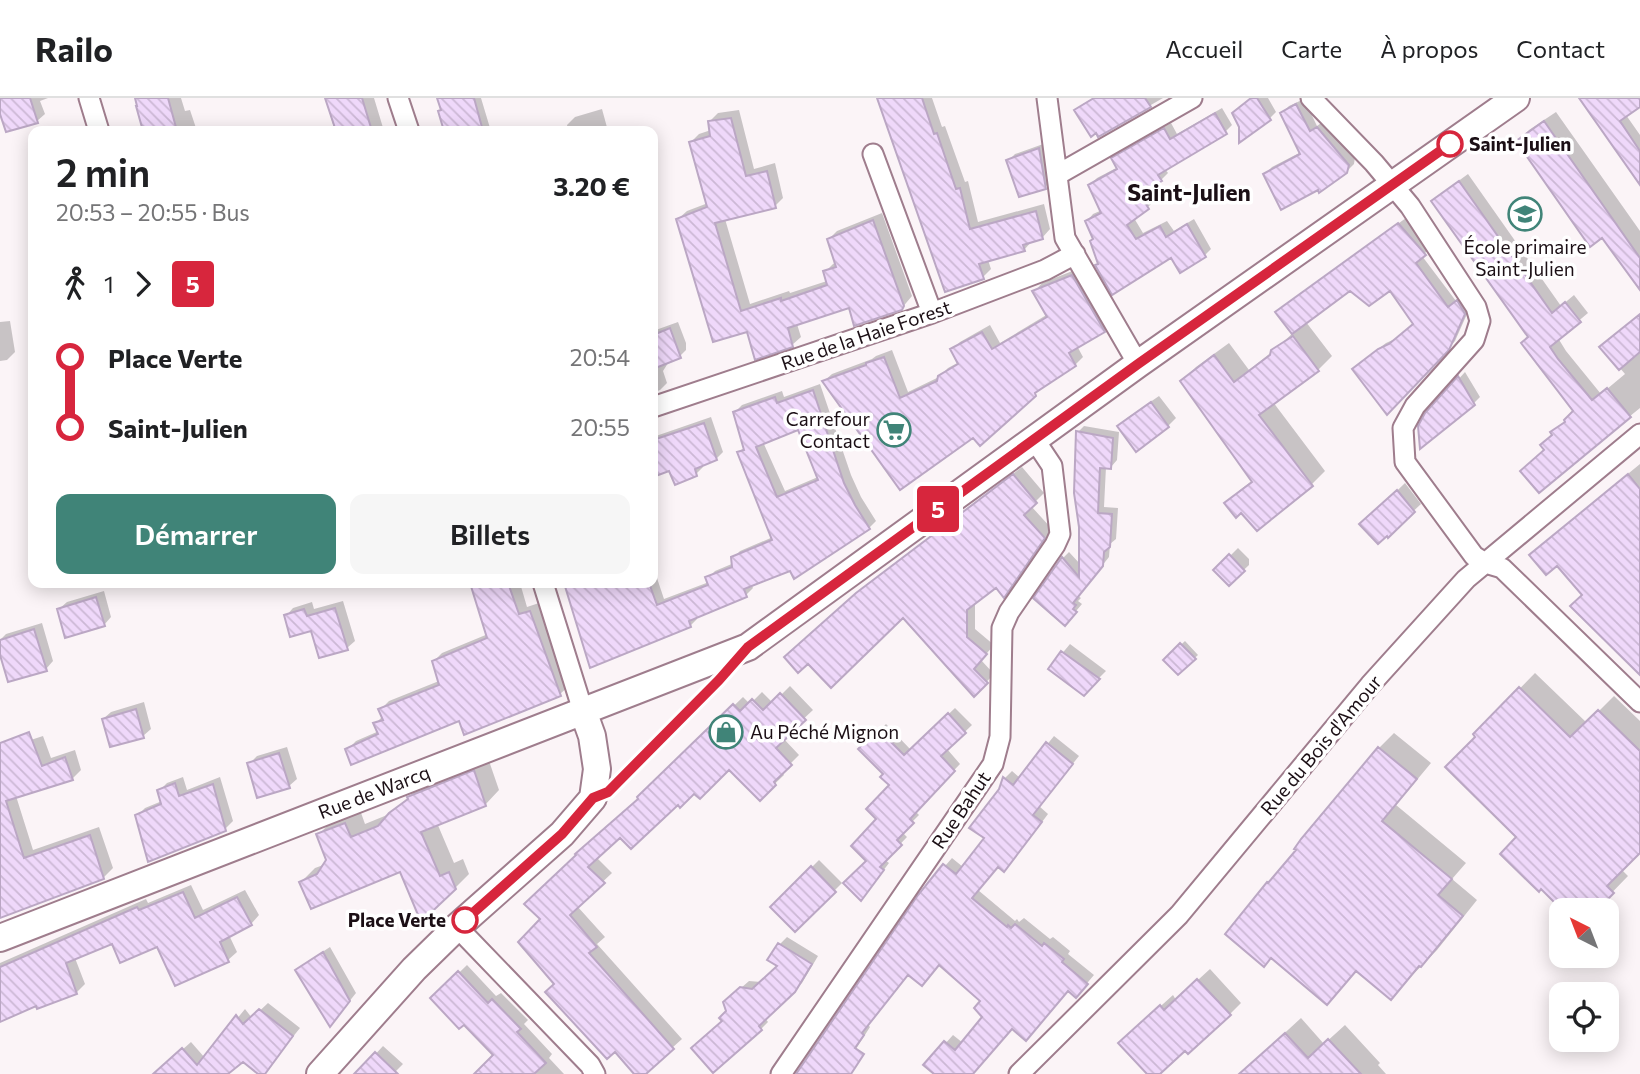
<!DOCTYPE html>
<html lang="fr">
<head>
<meta charset="utf-8">
<style>
  body { margin:0; font-family:Commissioner,sans-serif; background:#f6f6f6; color:#202124; height:100vh; display:flex; flex-direction:column; font-size:26px; white-space:nowrap }
  * { box-sizing:border-box; margin:0 }
  p { font-size:23px; color:#757577 }
  .icon { flex:none; width:38px; height:38px; fill:none; stroke:currentColor; stroke-width:2; stroke-linecap:round; stroke-linejoin:round }
  .map { position:relative; flex:1; overflow:hidden }
  .details { position:absolute; left:28px; top:28px; width:630px; height:462px; display:flex; flex-direction:column; background:#fff; border-radius:14px; box-shadow:0 4px 18px #0003 }
  .details>* { flex:none }
  .badge { padding:0 14px; border-radius:5px; font-size:24px; line-height:46px }
  .needle { width:46px; rotate:318deg }
  .controls { position:absolute; left:1549px; top:800px; display:grid; gap:14px }
  .controls a { display:grid; place-items:center; width:70px; height:70px; border-radius:14px; background:#fff; box-shadow:0 4px 18px #0003; font-size:35px }
  .map>.badge { position:absolute; translate:-50% -50%; box-shadow:0 0 0 4px #fff }
  .legs { display:flex; align-items:center; gap:10px; height:77px; padding:0 28px; font-size:23px }
  .legs p { margin-inline-start:auto }
  .overview { display:flex; align-items:center; justify-content:space-between; height:119px; padding:0 28px }
  h1 { font-size:38px; font-weight:600; line-height:52px }
  .action { display:flex; gap:14px; margin-top:auto; padding:14px 28px }
  .action a { flex:1; height:80px; border-radius:14px; background:#408478; color:#fff; font-size:28px; font-weight:600; line-height:80px; text-align:center }
  .action a+a { background:#f6f6f6; color:#202124 }
  ul { padding:0 28px; list-style:none }
  li { display:flex; align-items:center; gap:24px; height:70px; font-size:26px }
  li i { display:grid; place-items:center; width:10px; height:100%; margin:0 9px; background:currentColor }
  li i::after { content:''; width:18px; height:18px; margin:-9px; border:5px solid; border-radius:50%; background:#fff }
  li p { margin-inline-start:auto }
  li:first-child i { background:linear-gradient(#0000 50%,currentColor 0) }
  li:last-child i { background:linear-gradient(currentColor 50%,#0000 0) }
  header { display:flex; align-items:center; gap:42px; box-sizing:border-box; height:98px; padding:0 35px; background:#fff; border-bottom:2px solid #e0e0e0 }
  header strong { font-size:33px }
  nav { display:flex; gap:38px; margin-inline-start:auto; font-size:24px }
  .map>svg:first-child { display:block }
  .shadow { fill:#0003; fill-rule:evenodd }
  .building { fill:url(#building-back-hatch); stroke:#bba7c4; stroke-width:2; fill-rule:evenodd }
  .lines { fill:none; stroke-linecap:round; stroke-linejoin:round }
  .street-casing { stroke:#9f7d8d; stroke-width:23 }
  .secondary-casing { stroke:#9f7d8d; stroke-width:30 }
  .street { stroke:#fff; stroke-width:19 }
  .secondary { stroke:#fff; stroke-width:26 }
  .line-1-casing { stroke:#fff; stroke-width:16 }
  .line-1 { stroke:#d7263d; stroke-width:10 }
  .stop-1-dot { fill:#fff; stroke:#d7263d; stroke-width:3.5 }
  .labels { text-anchor:middle; stroke-width:7; stroke-linejoin:round; paint-order:stroke }
  .stop-label { font-size:19px; font-weight:bold; fill:#1b0f15; stroke:#fff; text-anchor:start }
  .poi-label { font-size:19px; fill:#1b0f15; stroke:#fff }
  .street-label { font-size:19px; fill:#1b0f15; stroke:#fff }
  .quarter-label { font-size:23px; font-weight:bold; fill:#1b0f15; stroke:#fff }
</style>
</head>
<body>
<header>
<strong>Railo</strong>
<nav><a>Accueil</a><a>Carte</a><a>À propos</a><a>Contact</a></nav>
</header>
<div class="map">
<svg width="1640" height="976" viewBox="0 0 1640 976">
  <defs>
    <pattern id="building-back-hatch" width="6" height="6" patternUnits="userSpaceOnUse" patternTransform="scale(1.75)"><rect width="6" height="6" fill="#efd8fa"/><path d="M-1 5l2 2M0 0l6 6M5-1l2 2" fill="none" stroke="#ccb8d5"/></pattern>
  </defs>
  <rect width="100%" height="100%" fill="#fbf4f7"/>
  <!-- shadow -->
  <path class="shadow" d="M0,0H48L40,3L45,16L37,23L0,10Z
    M136,0H181L185,13L190,12L197,33H145Z
    M325,0H374L384,33H335Z
    M437,0H481L490,30L487,33H446Z
    M882,0H932L942,29L945,28L965,84L968,83L978,124L1044,106L1050,131L1042,140L1032,143L1024,152L988,162L991,171L983,179Z
    M1093,0H1163L1099,37L1076,13L1083,6Z
    M1252,0H1268L1276,14L1269,21Z
    M1581,0H1640V7L1626,17L1640,37V84Z
    M1304,1L1317,28L1324,23L1355,59L1354,66L1346,74L1265,76L1272,69L1301,54L1282,15L1289,8Z
    M1222,10L1232,27L1225,34L1165,71L1168,75L1161,82L1147,90L1155,103L1134,120L1143,135L1167,123L1174,133L1194,121L1211,151L1205,157L1171,158L1099,165L1095,140L1087,123L1093,116L1102,112L1090,87L1097,80L1118,69L1113,61L1120,54L1171,25L1177,36Z
    M602,11L608,33H568L567,27L575,19Z
    M739,12L754,71L775,65L783,100L775,108L725,121L750,206L789,193L790,195L827,183L825,174L833,166L837,164L829,141L837,133L882,115L912,198L901,211L850,208L797,226L801,239L792,247L748,232L678,121L687,113L708,105L691,44L699,36L711,32L710,23L718,15Z
    M1556,14L1640,133V189L1603,137L1518,43L1529,32Z
    M1046,45L1052,83L1045,89L1008,63L1015,56Z
    M1468,76L1561,208L1574,197L1588,215L1558,240L1566,253L1601,296L1625,276L1602,249L1640,216V310L1539,392L1546,351L1554,336L1552,335L1575,313L1530,239L1434,103L1442,95Z
    M1406,120L1431,149L1422,158L1456,203L1464,197L1471,207L1455,243L1388,315L1361,264L1386,245L1397,240L1415,225L1390,191H1350L1306,224L1332,258L1318,272L1273,304L1325,373L1311,387L1241,413L1226,405L1240,392L1253,382L1182,283L1196,269L1229,245L1249,272L1273,253L1293,235L1284,208Z
    M1080,170L1112,225L1104,233L1077,248L1083,259L1075,267L1043,288L1035,296L973,337L824,283L832,276L872,261L876,258L892,252L908,294L939,279L948,270L959,264L952,252L960,244L990,227L1000,245L1048,216L1035,193L1042,185Z
    M10,223L15,254L7,262L0,263V224Z
    M678,224L686,245V252L678,260L670,262L663,273L667,285L660,292L653,295V233Z
    M1465,274L1480,299L1474,305L1427,316Z
    M820,286L851,377L861,399L876,423L869,430L791,470L751,486L753,490L746,497L696,518L697,521L690,528L591,568L566,485H653V468L664,501L709,484L708,480L715,473L734,465L733,460L740,453L773,439L739,354L745,349L735,314L742,307L782,293L784,299ZM799,330L818,379L785,393L763,344Z
    M1159,298L1176,320L1168,328L1136,351L1119,328L1127,320Z
    M711,319L723,354L716,361L702,366L703,369L696,376L670,371L653,378V339Z
    M1084,328L1119,334L1117,362L1111,369H1106L1104,409L1118,410L1116,441L1110,446L1109,459L1078,498L1081,500L1078,503L1082,506L1071,519L1035,500L1063,460L1069,454L1081,467L1078,334Z
    M1640,366V575L1584,497L1557,465L1532,457L1546,443Z
    M1022,369L1044,395L1031,408L1052,431L1011,490L1004,498L996,487L975,504V531L994,547L981,562L994,576L974,597L903,517L866,487Z
    M1405,385L1421,406L1388,437L1362,427Z
    M1238,450L1249,461V467L1229,486L1216,472Z
    M471,485H520L527,509L539,505L569,588L560,596L461,620L347,652L356,643L379,633L375,626L383,618L380,612L389,603L439,583L434,563L442,555L488,536Z
    M104,493L111,519L104,527L59,511L67,504Z
    M343,503L355,543L347,550L286,518L293,510L312,504L314,511Z
    M42,525L53,563L46,571L0,551V542L6,536Z
    M1185,543L1198,557L1178,575L1165,562Z
    M1070,546L1106,573L1084,595L1050,570Z
    M1535,575L1587,625L1614,598L1640,623V753L1621,771L1628,778L1595,812H1565L1519,739L1475,636Z
    M790,588L813,612L783,640L799,657L782,674L784,677L760,700L729,669L678,705L620,737L596,759L612,775L577,808L605,839L597,846L682,941L643,976H637L556,885L542,821L648,691L743,599L750,606L762,594L773,605Z
    M144,604L151,631L143,638L103,621L111,614Z
    M955,610L972,627L947,651L960,666L915,713L919,717L902,734L907,739L885,762L889,765L867,794L868,763L879,721L891,687L886,676L861,651L886,626L911,652Z
    M1394,635L1431,665L1396,707L1466,765L1452,781L1477,802L1437,852L1391,899L1280,773L1379,650Z
    M43,638L51,660L75,652L81,672L72,681L16,698L33,752L99,729L113,770L103,780L0,818V652Z
    M1054,638L1079,658L1039,708L1048,716L1012,764L1004,772L998,767L978,792L1015,823L1017,821L1019,824L1024,820L1050,841L1053,839L1070,853L1068,856L1094,877L1083,890L1069,891L1013,929L968,976H937L926,967L953,937L963,945L985,919L983,902L940,865L909,876L868,927L870,929L840,976H798L919,798L952,760L963,769L986,740L1005,680L1012,673L1020,680Z
    M287,649L297,681L289,688L249,666L257,658Z
    M488,660L499,692L485,707L437,725L454,765L463,761L469,776L455,790L401,772L301,784L315,770L326,766L328,762L318,737L332,723L360,712L365,726L392,715L423,685Z
    M183,679L187,692L220,679L233,723L225,731L137,718L145,710L162,703L159,693L167,685Z
    M819,762L842,785L795,832L772,809Z
    M191,787L203,812L245,792L259,817L251,826L229,837L237,854L228,862L158,847L113,844L75,860L85,886L77,894L38,909L37,906L0,922V865L146,801L148,805Z
    M787,839L818,858L802,885L765,920L768,924L761,931L724,923L733,897L749,883L761,884L779,867L780,846Z
    M330,849L356,895L336,920L297,872L304,866Z
    M467,867L496,898L501,895L528,922L524,926L552,956L549,960L564,976H490L495,957L464,924L433,900Z
    M1210,871L1241,905L1230,916L1185,951L1157,976H1149L1132,934L1173,897L1176,902Z
    M268,905L300,930L263,976L243,962L228,976H155L191,944L205,960L245,911L252,920Z
    M1301,920L1324,946L1345,927L1380,965L1378,967L1386,976H1240Z
    M383,948L403,966L393,976H360L359,974Z"/>
  <!-- building -->
  <path class="building" d="M0,0H30L38,25L6,34L0,16Z
    M135,0H168L177,33H143L136,8H137Z
    M325,0H362L372,33H336Z
    M437,0H474L483,33H444L438,13L441,12Z
    M877,0H922L934,36L937,35L956,91L960,90L970,131L1036,113L1043,141L1023,147L1025,153L979,166L984,181L945,194Z
    M1094,0H1145L1151,9L1098,39L1096,35L1091,39L1074,12Z
    M1251,0H1257L1271,22L1239,45V29L1232,15Z
    M1579,0H1640V9L1620,23L1640,53V87Z
    M1296,6L1310,33L1317,29L1349,67L1347,75L1319,95L1318,92L1281,112L1263,76L1300,56L1280,15Z
    M1215,15L1227,36L1158,77L1162,83L1140,96L1149,111L1127,127L1136,141L1160,128L1166,139L1187,126L1206,159L1180,175L1171,160L1112,197L1095,167L1098,166L1090,143L1093,141L1085,123L1101,115L1088,87L1117,71L1111,60L1164,30L1170,41Z
    M731,20L746,78L767,73L776,110L715,125L741,213L781,200V203L827,187L823,173L836,169L827,141L873,122L904,208L902,212L854,228L849,210L788,230L793,249L755,262L747,234L713,244L676,121L707,109L689,44L710,38L708,23Z
    M1544,23L1640,160V192L1602,140L1590,149L1516,43Z
    M1039,50L1046,91L1019,99L1006,62Z
    M1459,83L1552,215L1565,204L1581,224L1550,249L1558,261L1592,302L1607,290L1631,319L1539,395L1520,373L1544,352L1540,347L1552,337L1550,334L1565,324L1564,322L1573,313L1521,245L1528,239L1431,103Z
    M1398,125L1426,157L1416,165L1448,209L1457,202L1465,216L1449,252L1387,317L1352,271L1378,251L1389,246L1413,226L1390,193L1369,208L1350,193L1292,236L1275,214Z
    M1072,177L1105,234L1069,255L1076,268L1035,295L1036,298L980,348L973,340L900,392L822,283L866,267V265L884,259L900,300L937,283L938,278L958,266L950,251L982,234L992,251L1047,219L1032,193Z
    M1640,216V254L1619,272L1599,249Z
    M670,230L681,260L653,271V237Z
    M1293,238L1319,273L1259,317L1313,388L1257,433L1241,415L1236,420L1224,405L1252,384L1180,283L1214,257L1234,284L1270,257L1271,252Z
    M1458,278L1475,307L1420,351L1418,328L1425,315Z
    M813,292L844,385L855,407L870,431L794,481L790,473L744,491L747,499L689,523L691,529L590,570L564,485H649L657,507L708,487L705,479L732,469L731,459L772,442L737,354L744,352L733,314L775,299L777,305ZM798,332L818,382L777,399L756,349Z
    M1151,304L1169,329L1136,354L1117,328Z
    M704,325L717,362L695,371L697,378L675,387L669,373L653,379V342Z
    M1076,333L1113,340L1111,371L1100,370L1098,415L1112,416L1110,449L1104,454L1103,468L1073,505L1076,507L1073,511L1077,514L1065,528L1033,500L1062,459L1079,479V429L1074,395Z
    M1013,376L1037,405L1024,417L1045,440L1004,500L996,490L967,512V539L987,556L974,571L988,585L974,599L903,520L831,590L808,566L798,575L784,559L856,495Z
    M1628,376L1640,391V577L1570,508L1582,497L1557,468L1546,477L1529,457Z
    M1397,392L1415,414L1388,440L1387,438L1378,446L1359,426Z
    M1229,456L1245,473L1229,488L1213,472Z
    M470,485H508L519,516L530,513L561,598L464,637L459,623L351,667L345,651L378,636L373,625L383,622L378,611L439,587L432,563L487,540Z
    M96,499L105,528L65,540L57,511Z
    M335,510L348,552L319,560L311,533L290,539L284,517L304,511L307,518Z
    M34,531L47,573L8,584L0,557V542Z
    M1180,545L1196,561L1178,577L1163,562Z
    M1061,553L1100,581L1084,598L1048,571Z
    M1519,589L1570,639L1598,612L1640,653V755L1607,788L1614,795L1597,812H1562L1541,791L1539,794L1500,756L1516,739L1445,669L1475,639L1473,636Z
    M780,595L806,622L776,650L792,667L774,684L776,687L760,703L729,672L700,701L694,696L680,710L678,707L631,751L620,740L588,769L605,785L570,817L597,849L589,855L674,951L646,976H634L615,954L607,961L545,894L554,886L518,844L540,821L524,806L576,757L575,756L638,701L637,699L733,606L740,613L752,601L763,612Z
    M136,611L144,640L110,649L102,621Z
    M948,615L966,635L941,658L955,673L910,721L914,725L897,742L902,747L880,769L884,772L861,803L843,785L866,763L851,748L876,721L866,711L889,687L880,679L883,676L858,651L878,631L904,657Z
    M29,634L42,668L65,659L73,682L6,703L24,760L90,737L104,781L0,820V645Z
    M1046,644L1073,666L1033,717L1042,724L1004,774L998,769L972,800L1007,829L1008,827L1011,830L1015,826L1042,848L1044,845L1064,861L1062,864L1088,886L1076,900L1068,893L1026,943L1012,931L973,976H934L923,967L944,943L955,952L982,919L974,910L980,903L939,867L922,888L908,877L862,935L864,937L855,950L864,956L851,976H796L918,797L943,766L956,776L984,740L969,730L999,691L1003,679L1013,687Z
    M1378,649L1417,681L1382,723L1452,781L1438,797L1463,818L1421,869L1419,868L1391,902L1356,873L1327,907L1271,860L1264,869L1225,836L1267,784L1268,785L1296,752L1294,751L1301,741Z
    M279,655L290,690L257,700L247,665Z
    M474,672L486,708L421,734L440,778L449,774L456,791L421,824L400,774L311,811L299,784L317,776L326,762L316,736L345,725L351,739L378,728L389,715L408,701L407,699Z
    M175,685L179,698L213,686L226,733L148,764L135,717L161,706L157,692Z
    M811,768L836,794L795,834L770,809Z
    M183,794L195,820L237,799L252,827L220,844L229,864L175,888L157,849L120,865L112,846L66,865L77,896L37,911L36,908L0,924V869L137,809L139,812Z
    M778,845L812,866L795,894L759,928L762,932L713,975L691,950L722,923L719,920L726,913L723,904L740,889L752,891L777,868L767,862Z
    M323,854L350,903L330,929L295,872Z
    M458,873L488,905L492,901L521,931L517,934L546,965L534,976H474L493,957L464,927L459,931L430,900Z
    M1197,881L1231,917L1188,956L1185,953L1160,976H1147L1118,945L1160,907L1164,912Z
    M259,911L293,938L265,976H258L243,964L228,976H153L182,950L197,967L236,917L243,926Z
    M1285,935L1308,960L1328,941L1361,976H1239Z
    M375,954L398,976H354Z"/>
  <g class="lines">
    <defs>
      <path id="street" d="M89,0L99,33
        M398,0L409,33
        M1047,0L1065,140L1138,266
        M1311,0L1374,65L1410,108L1476,209L1480,223L1474,242L1415,308L1403,330L1405,364L1474,458L1485,465L1502,470L1640,604
        M873,56L932,215
        M1057,77L1192,0
        M653,309L932,215L1045,172L1075,156
        M543,485L583,613
        M457,829L590,967L595,976
        M781,976L993,666L1000,639L1002,530L1009,514L1055,447L1060,436L1052,368L1034,341
        M1019,976L1179,817L1370,587L1466,481L1640,336"/>
      <path id="secondary" d="M0,840L748,549L1138,266L1516,0
        M320,976L414,871L457,829L562,736L593,700L597,671L592,638L583,613"/>
    </defs>
    <!-- street casing -->
    <use href="#street" class="street-casing"/>
    <!-- secondary casing -->
    <use href="#secondary" class="secondary-casing"/>
    <!-- street -->
    <use href="#street" class="street"/>
    <!-- secondary -->
    <use href="#secondary" class="secondary"/>
  </g>
  <g class="lines">
    <defs>
      <path id="line-1" d="M465,822L562,736L593,700L608,694L719,582L748,549L1138,266L1450,46"/>
    </defs>
    <!-- line-1 casing -->
    <use href="#line-1" class="line-1-casing"/>
    <!-- line-1 -->
    <use href="#line-1" class="line-1"/>
  </g>
  <!-- icons -->
  <defs>
    <symbol id="school-ring" viewBox="-11 -11 22 22"><circle r="9.5" fill="#fff" stroke="#408478" stroke-width="1.5"/><path d="M0-5L7-2L0 1L-7-2ZM-4 1L0 2.5L4 1V4Q0 6-4 4Z" fill="#408478"/></symbol>
    <symbol id="supermarket-ring" viewBox="-11 -11 22 22"><circle r="9.5" fill="#fff" stroke="#408478" stroke-width="1.5"/><path d="M-6-5.5h2.5l.6 2H6L4.5 2H-2.5L-4.4-4H-6ZM-1.5 3.2a1.3 1.3 0 1 0 .1 0ZM3 3.2a1.3 1.3 0 1 0 .1 0Z" fill="#408478"/></symbol>
    <symbol id="shop-ring" viewBox="-11 -11 22 22"><circle r="9.5" fill="#fff" stroke="#408478" stroke-width="1.5"/><path d="M-5-2.5h2.3a2.7 3.5 0 0 1 5.4 0H5L5.5 6h-11ZM-1.5-2.5h3a1.5 2.3 0 0 0-3 0Z" fill="#408478"/></symbol>
  </defs>
  <g fill-rule="evenodd">
    <use href="#school-ring" x="1506" y="97" width="38" height="38"/>
    <use href="#supermarket-ring" x="875" y="313" width="38" height="38"/>
    <use href="#shop-ring" x="707" y="615" width="38" height="38"/>
  </g>
  <!-- markers -->
  <g class="stop-1-dot">
    <circle cx="1450" cy="46" r="12"/>
    <circle cx="465" cy="822" r="12"/>
  </g>
  <g class="labels">
    <!-- stop labels -->
    <g class="stop-label">
      <text x="1469" y="53">Saint-Julien</text>
      <text x="446" y="829" text-anchor="end">Place Verte</text>
    </g>
    <!-- poi labels -->
    <g class="poi-label">
      <text x="1525" y="156">École primaire<tspan x="1525" dy="22">Saint-Julien</tspan></text>
      <text x="870" y="328" text-anchor="end">Carrefour<tspan x="870" dy="22">Contact</tspan></text>
      <text x="750" y="641" text-anchor="start">Au Péché Mignon</text>
    </g>
    <!-- street labels -->
    <g class="street-label">
      <text transform="translate(866 237) rotate(-19)" y="7">Rue de la Haie Forest</text>
      <text transform="translate(1321 647) rotate(-50)" y="7">Rue du Bois d'Amour</text>
      <text transform="translate(374 694) rotate(-21)" y="7">Rue de Warcq</text>
      <text transform="translate(961 712) rotate(-56)" y="7">Rue Bahut</text>
    </g>
    <!-- quarter labels -->
    <g class="quarter-label">
      <text x="1189" y="103">Saint-Julien</text>
    </g>
  </g>
</svg>
<div class="controls">
<a><svg class="needle" viewBox="-14 -14 28 28"><path d="M0-13l5 13h-10z" fill="#e53935"/><path d="M0 13l5-13h-10z" fill="#757577"/></svg></a>
<a><svg class="icon" aria-label="locate" viewBox="0 0 24 24"><circle cx="12" cy="12" r="6"/><path d="M12 2v4M12 18v4M2 12h4M18 12h4"/></svg></a>
</div>
<b class="badge" style="left:938px;top:411px;background:#d7263d;color:#fff">5</b>
<section class="details">
<div class="overview"><div><h1>2 min</h1><p>20:53 – 20:55 · Bus</p></div><b>3.20 €</b></div>
<div class="legs"><svg class="icon" aria-label="walk" viewBox="0 0 24 24"><circle cx="13" cy="4" r="2"/><path d="M13 8l-2 6 4 7M11 14l-3 7M7 12l3-4h3l4 4"/></svg>1<svg class="icon" aria-label="forward" viewBox="0 0 24 24"><path d="M9 5l7 7-7 7"/></svg><b class="badge" style="background:#d7263d;color:#fff">5</b></div>
<ul>
<li><i style="color:#d7263d"></i><b>Place Verte</b><p>20:54</p></li>
<li><i style="color:#d7263d"></i><b>Saint-Julien</b><p>20:55</p></li>
</ul>
<div class="action"><a>Démarrer</a><a>Billets</a></div>
</section>
</div>
</body>
</html>
